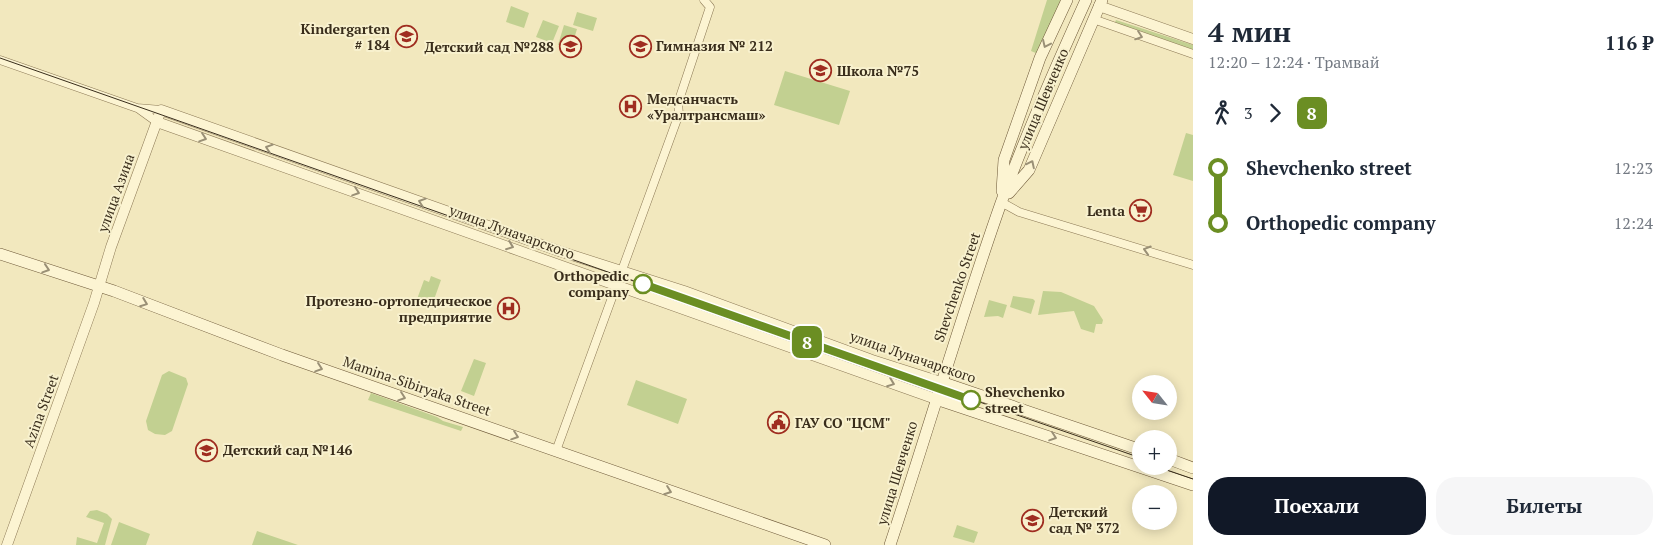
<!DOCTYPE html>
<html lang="ru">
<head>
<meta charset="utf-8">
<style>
  body { margin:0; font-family:"PT Serif",serif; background:#f6f6f7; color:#1f2937; height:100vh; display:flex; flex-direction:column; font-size:19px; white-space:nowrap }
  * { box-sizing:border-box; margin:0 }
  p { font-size:16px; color:#747a83 }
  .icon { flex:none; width:28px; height:28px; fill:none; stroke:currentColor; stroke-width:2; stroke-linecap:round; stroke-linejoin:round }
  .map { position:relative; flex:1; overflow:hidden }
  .side { display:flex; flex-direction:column; background:#fff; width:475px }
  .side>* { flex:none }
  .badge { padding:0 10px; border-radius:8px; font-size:18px; line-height:32px }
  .needle { width:32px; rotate:300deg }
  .fabs { position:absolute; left:1132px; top:375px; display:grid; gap:10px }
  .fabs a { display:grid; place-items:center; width:45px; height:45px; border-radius:50%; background:#fff; box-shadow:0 2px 12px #0003; font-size:25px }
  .map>.badge { position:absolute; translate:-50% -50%; box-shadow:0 0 0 2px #fff }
  .legs { display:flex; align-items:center; gap:8px; height:55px; padding:0 15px; font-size:16px }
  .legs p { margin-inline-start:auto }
  .head { display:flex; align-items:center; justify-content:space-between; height:85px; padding:0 15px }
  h1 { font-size:28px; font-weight:600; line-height:38px }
  .action { display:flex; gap:10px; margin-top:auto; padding:10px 15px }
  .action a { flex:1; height:58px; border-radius:20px; background:#111827; color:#fff; font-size:20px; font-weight:600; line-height:58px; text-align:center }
  .action a+a { background:#f6f6f7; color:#1f2937 }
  ul { padding:0 15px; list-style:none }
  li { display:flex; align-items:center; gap:18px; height:55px; font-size:19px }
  li i { display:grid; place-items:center; width:8px; height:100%; margin:0 6px; background:currentColor }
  li i::after { content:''; width:12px; height:12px; margin:-6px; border:4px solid; border-radius:50%; background:#fff }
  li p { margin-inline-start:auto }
  li:first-child i { background:linear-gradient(#0000 50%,currentColor 0) }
  li:last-child i { background:linear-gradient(currentColor 50%,#0000 0) }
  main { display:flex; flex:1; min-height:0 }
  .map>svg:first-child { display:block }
  .green { fill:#c2d091 }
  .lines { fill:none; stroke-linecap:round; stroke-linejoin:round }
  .minor-casing { stroke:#8b7855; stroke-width:9 }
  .tertiary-casing { stroke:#8b7855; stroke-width:11 }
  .secondary-casing { stroke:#6d5838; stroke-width:12 }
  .minor { stroke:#fcf4d2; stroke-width:8 }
  .tertiary { stroke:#fcf4d2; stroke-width:10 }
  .secondary { stroke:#fcf4d2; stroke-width:11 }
  .tram { stroke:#392d1b; stroke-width:1 }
  .oneway { stroke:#9a9076 }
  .line-1-casing { stroke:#fff; stroke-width:11 }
  .line-1 { stroke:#6b8e23; stroke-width:8 }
  .stop-1-dot { fill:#fff; stroke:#6b8e23; stroke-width:2.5 }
  .labels { text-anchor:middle; stroke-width:4; stroke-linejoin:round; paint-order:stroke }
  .poi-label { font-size:14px; font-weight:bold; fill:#392d1b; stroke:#f8f1ce; text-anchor:start }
  .street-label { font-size:14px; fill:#392d1b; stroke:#f8f1ce }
  .stop-label { font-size:14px; font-weight:bold; fill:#392d1b; stroke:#f8f1ce; text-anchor:end }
</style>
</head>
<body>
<main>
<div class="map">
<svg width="1193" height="545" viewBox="0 0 1193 545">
  <rect width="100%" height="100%" fill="#f2e8be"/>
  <!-- green -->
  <path class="green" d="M1047,0H1062L1038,54L1031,51Z
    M511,6L529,13L524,28L506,22Z
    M577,12L597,18L593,31L573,25Z
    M543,20L559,26L552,43L536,37Z
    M1116,20L1193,45V51L1114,24Z
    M564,25L577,29L571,49L558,45Z
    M785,71L850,91L839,125L774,105Z
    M1186,133L1193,135V181L1173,175Z
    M431,276L441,280L431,308L416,302L424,280L429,282Z
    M1043,291L1061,292L1094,306L1103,320L1102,324H1096L1094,333L1081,329L1074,311L1038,315Z
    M1013,296L1033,299L1035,301L1031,314L1010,307Z
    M989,300L1007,305L1003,318L998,316L984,317Z
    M474,359L486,363L474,396L461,391Z
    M169,371L186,378L188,384L172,431L165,435L155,434L148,430L146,421L162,375Z
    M636,380L687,399L678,424L627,405Z
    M371,393L437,417L443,421L463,427L461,431L368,400Z
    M97,510L107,514L112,519L105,545H76L77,537L97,543L104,523L86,517L90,511Z
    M119,522L150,534L146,545H111Z
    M957,525L978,532L974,543L953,537Z
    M257,531L298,545H252Z"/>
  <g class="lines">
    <defs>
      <path id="minor" d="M1093,19L1193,54
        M0,60L137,108L161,110
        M139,109L157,122
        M1001,202L1019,212L1193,265
        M556,451L679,114L678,103L710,7L704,0"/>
      <path id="tertiary" d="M1099,6L1193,39
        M157,122L936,399
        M7,545L94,303L111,247L161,110L559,251L684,291L872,360L941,382"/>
      <path id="secondary" d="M1002,191L1004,160L1040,58L1067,0
        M1009,193L1029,170L1102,0
        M0,254L114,291L282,355L825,545
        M941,382L1141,450
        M936,399L1193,485
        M1169,459L1193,468
        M890,545C928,431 961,316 1001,203C1026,134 1056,66 1086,0"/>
    </defs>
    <!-- minor casing -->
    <use href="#minor" class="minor-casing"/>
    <!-- tertiary casing -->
    <use href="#tertiary" class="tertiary-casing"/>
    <!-- secondary casing -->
    <use href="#secondary" class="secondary-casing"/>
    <!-- minor -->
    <use href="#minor" class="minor"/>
    <!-- tertiary -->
    <use href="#tertiary" class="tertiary"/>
    <!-- secondary -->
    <use href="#secondary" class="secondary"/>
    <!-- tram -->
    <path class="tram" d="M0,58L821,347L1141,458
      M1155,466L1193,479"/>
  </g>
  <!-- one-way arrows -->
  <defs><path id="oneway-chevron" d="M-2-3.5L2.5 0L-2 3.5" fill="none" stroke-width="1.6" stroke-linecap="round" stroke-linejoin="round" transform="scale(1.25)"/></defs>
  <g class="oneway">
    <use href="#oneway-chevron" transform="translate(1139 36) rotate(19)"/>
    <use href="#oneway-chevron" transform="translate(1046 44) rotate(115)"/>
    <use href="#oneway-chevron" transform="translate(203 138) rotate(19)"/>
    <use href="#oneway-chevron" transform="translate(269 148) rotate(-161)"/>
    <use href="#oneway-chevron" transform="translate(1031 164) rotate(-64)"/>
    <use href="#oneway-chevron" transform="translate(356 192) rotate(19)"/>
    <use href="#oneway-chevron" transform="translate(422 202) rotate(-161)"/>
    <use href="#oneway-chevron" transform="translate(510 246) rotate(21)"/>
    <use href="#oneway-chevron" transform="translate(1147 250) rotate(-163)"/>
    <use href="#oneway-chevron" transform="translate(46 269) rotate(18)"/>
    <use href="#oneway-chevron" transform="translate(144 303) rotate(21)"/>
    <use href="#oneway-chevron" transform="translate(319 368) rotate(19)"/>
    <use href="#oneway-chevron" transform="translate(891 383) rotate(21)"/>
    <use href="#oneway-chevron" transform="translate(402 397) rotate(19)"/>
    <use href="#oneway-chevron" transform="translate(515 436) rotate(19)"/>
    <use href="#oneway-chevron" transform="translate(1053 437) rotate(19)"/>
    <use href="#oneway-chevron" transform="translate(668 491) rotate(20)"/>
  </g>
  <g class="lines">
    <defs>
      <path id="line-1" d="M643,284L971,400"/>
    </defs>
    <!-- line-1 casing -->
    <use href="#line-1" class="line-1-casing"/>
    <!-- line-1 -->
    <use href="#line-1" class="line-1"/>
  </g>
  <!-- icons -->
  <defs>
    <symbol id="school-ring" viewBox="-11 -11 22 22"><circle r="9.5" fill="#f8f1ce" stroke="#9f2d20" stroke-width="1.5"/><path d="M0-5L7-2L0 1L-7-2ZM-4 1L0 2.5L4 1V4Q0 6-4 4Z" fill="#9f2d20"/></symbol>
    <symbol id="hospital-ring" viewBox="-11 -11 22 22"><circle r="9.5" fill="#f8f1ce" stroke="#9f2d20" stroke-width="1.5"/><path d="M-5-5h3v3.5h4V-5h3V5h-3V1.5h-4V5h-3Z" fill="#9f2d20"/></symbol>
    <symbol id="supermarket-ring" viewBox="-11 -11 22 22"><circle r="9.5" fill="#f8f1ce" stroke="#9f2d20" stroke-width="1.5"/><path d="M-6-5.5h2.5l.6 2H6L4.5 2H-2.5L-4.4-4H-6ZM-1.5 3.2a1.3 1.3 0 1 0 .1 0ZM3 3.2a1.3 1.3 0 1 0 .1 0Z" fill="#9f2d20"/></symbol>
    <symbol id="civic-ring" viewBox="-11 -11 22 22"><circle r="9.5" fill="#f8f1ce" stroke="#9f2d20" stroke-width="1.5"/><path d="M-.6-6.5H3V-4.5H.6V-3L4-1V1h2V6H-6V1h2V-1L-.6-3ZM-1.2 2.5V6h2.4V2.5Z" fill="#9f2d20"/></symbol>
  </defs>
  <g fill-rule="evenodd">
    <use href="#school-ring" x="394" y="24" width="25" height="25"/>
    <use href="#school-ring" x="628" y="34" width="25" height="25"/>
    <use href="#school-ring" x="558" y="34" width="25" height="25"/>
    <use href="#school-ring" x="808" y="58" width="25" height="25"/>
    <use href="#hospital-ring" x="618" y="94" width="25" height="25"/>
    <use href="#supermarket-ring" x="1128" y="198" width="25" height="25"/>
    <use href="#hospital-ring" x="496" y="296" width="25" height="25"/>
    <use href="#civic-ring" x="766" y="410" width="25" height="25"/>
    <use href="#school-ring" x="194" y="438" width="25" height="25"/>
    <use href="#school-ring" x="1020" y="508" width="25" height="25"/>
  </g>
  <!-- markers -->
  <g class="stop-1-dot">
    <circle cx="643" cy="284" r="9"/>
    <circle cx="971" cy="400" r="9"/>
  </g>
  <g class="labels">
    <!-- poi labels -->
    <g class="poi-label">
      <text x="390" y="34" text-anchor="end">Kindergarten<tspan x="390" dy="16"># 184</tspan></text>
      <text x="656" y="51">Гимназия № 212</text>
      <text x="554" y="52" text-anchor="end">Детский сад №288</text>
      <text x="837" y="76">Школа №75</text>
      <text x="647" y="104">Медсанчасть<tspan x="647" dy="16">«Уралтрансмаш»</tspan></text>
      <text x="1125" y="216" text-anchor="end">Lenta</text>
      <text x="492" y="306" text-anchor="end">Протезно-ортопедическое<tspan x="492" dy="16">предприятие</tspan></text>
      <text x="795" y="428">ГАУ СО "ЦСМ"</text>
      <text x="223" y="455">Детский сад №146</text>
      <text x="1049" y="517">Детский<tspan x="1049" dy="16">сад № 372</tspan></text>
    </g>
    <!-- street labels -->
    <g class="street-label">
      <text transform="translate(1043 99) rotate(-67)" y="5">улица Шевченко</text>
      <text transform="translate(116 193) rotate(-70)" y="5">улица Азина</text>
      <text transform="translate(512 232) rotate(20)" y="5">улица Луначарского</text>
      <text transform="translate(957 287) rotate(-71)" y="5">Shevchenko Street</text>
      <text transform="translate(913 357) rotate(19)" y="5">улица Луначарского</text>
      <text transform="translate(417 386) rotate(19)" y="5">Mamina-Sibiryaka Street</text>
      <text transform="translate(41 411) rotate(-70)" y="5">Azina Street</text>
      <text transform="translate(897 473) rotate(-73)" y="5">улица Шевченко</text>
    </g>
    <!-- stop labels -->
    <g class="stop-label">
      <text x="629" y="281">Orthopedic<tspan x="629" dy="16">company</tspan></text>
      <text x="985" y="397" text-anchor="start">Shevchenko<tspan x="985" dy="16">street</tspan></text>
    </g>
  </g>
</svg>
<div class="fabs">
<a><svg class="needle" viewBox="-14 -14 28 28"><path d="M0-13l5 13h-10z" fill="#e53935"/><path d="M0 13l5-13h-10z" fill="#747a83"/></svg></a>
<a>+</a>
<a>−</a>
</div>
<b class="badge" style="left:807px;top:342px;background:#6b8e23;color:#fff">8</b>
</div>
<section class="side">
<div class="head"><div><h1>4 мин</h1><p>12:20 – 12:24 · Трамвай</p></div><b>116 ₽</b></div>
<div class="legs"><svg class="icon" aria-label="walk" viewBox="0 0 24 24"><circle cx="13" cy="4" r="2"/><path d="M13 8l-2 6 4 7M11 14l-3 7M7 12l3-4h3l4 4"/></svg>3<svg class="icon" aria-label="forward" viewBox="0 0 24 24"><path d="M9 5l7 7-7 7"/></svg><b class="badge" style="background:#6b8e23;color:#fff">8</b></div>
<ul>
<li><i style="color:#6b8e23"></i><b>Shevchenko street</b><p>12:23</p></li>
<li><i style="color:#6b8e23"></i><b>Orthopedic company</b><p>12:24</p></li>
</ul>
<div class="action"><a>Поехали</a><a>Билеты</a></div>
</section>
</main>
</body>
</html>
